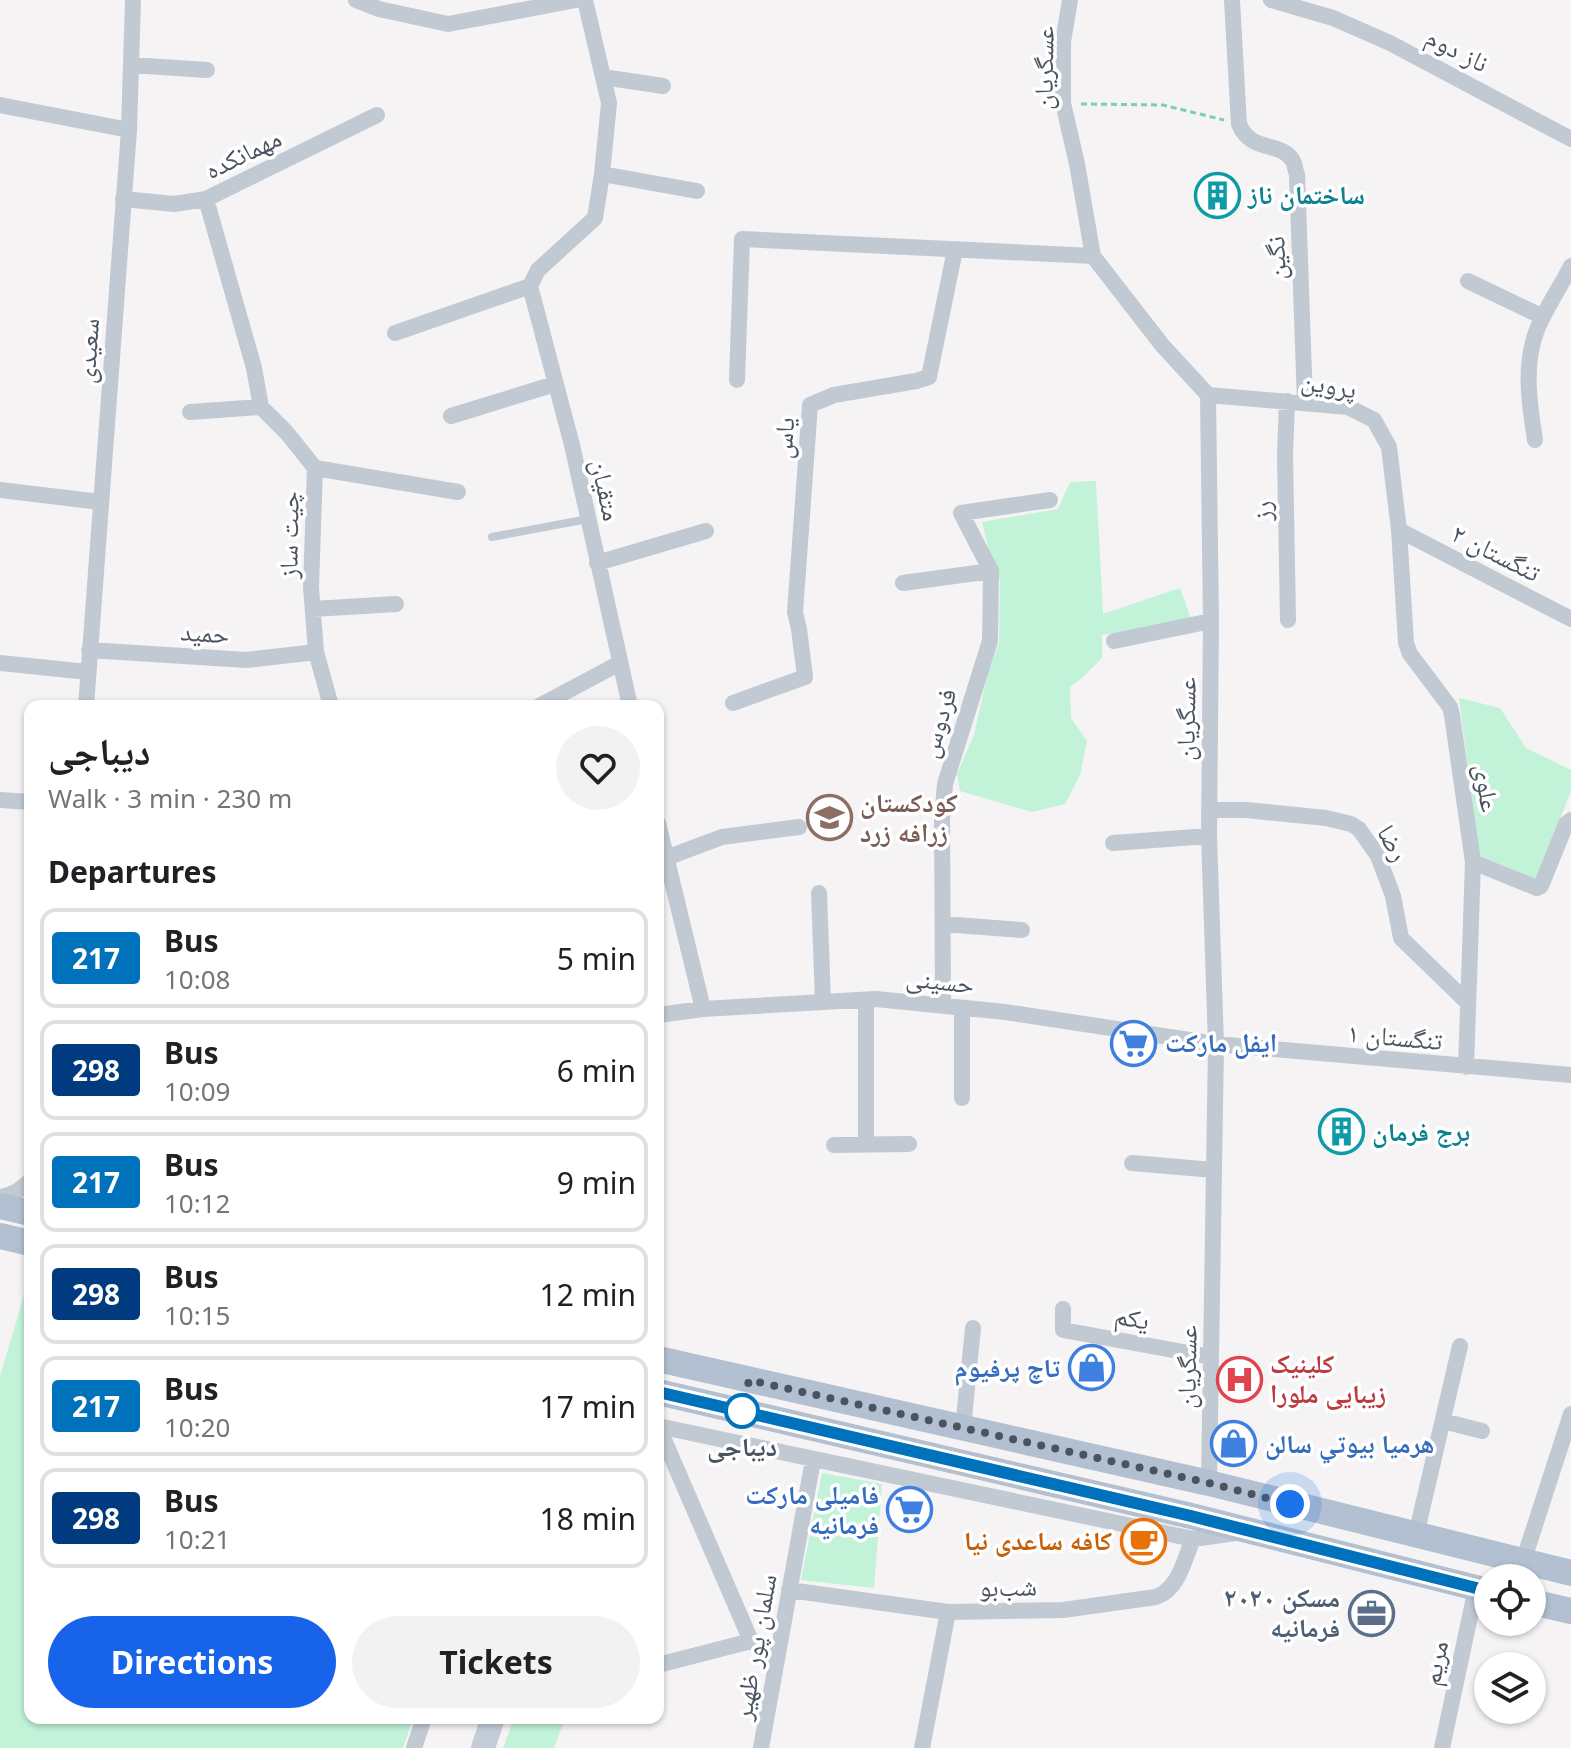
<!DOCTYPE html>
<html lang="en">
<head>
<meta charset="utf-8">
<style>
  body { margin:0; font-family:"Noto Sans","Noto Naskh Arabic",sans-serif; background:#f2f2f2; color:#202124; height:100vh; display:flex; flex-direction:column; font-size:30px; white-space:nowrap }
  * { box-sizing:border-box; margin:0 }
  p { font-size:26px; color:#757577 }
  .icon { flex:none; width:44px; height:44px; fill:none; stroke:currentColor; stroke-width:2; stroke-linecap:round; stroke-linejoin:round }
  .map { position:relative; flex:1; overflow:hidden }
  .side { position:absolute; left:24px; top:700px; width:640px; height:1024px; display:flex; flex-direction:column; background:#fff; border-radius:16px; box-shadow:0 2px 6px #0004 }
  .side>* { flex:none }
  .badge { padding:0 16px; border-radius:6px; font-size:28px; line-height:52px }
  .buttons { position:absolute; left:1474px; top:1564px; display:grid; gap:16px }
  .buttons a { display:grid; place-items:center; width:72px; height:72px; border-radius:50%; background:#fff; box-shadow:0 2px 6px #0004; font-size:40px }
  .you { position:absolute; width:40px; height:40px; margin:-20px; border:6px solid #fff; border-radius:50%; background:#1a73e8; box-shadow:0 0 0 12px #1a73e833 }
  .map>.badge { position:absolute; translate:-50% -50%; box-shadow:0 0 0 4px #fff }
  h2 { padding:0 24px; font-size:30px; line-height:72px }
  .round { display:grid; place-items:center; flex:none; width:84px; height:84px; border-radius:42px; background:#f2f2f2 }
  .summary { display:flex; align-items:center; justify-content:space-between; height:136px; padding:0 24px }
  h1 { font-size:38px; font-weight:700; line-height:60px }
  .button { display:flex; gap:16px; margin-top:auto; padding:16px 24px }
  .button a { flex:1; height:92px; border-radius:48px; background:#1764eb; color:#fff; font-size:32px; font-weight:700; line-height:92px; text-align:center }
  .button a+a { background:#f2f2f2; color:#202124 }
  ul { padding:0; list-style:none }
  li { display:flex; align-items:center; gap:24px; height:100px; margin:0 16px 12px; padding:0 8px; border:4px solid #e0e0e0; border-radius:16px }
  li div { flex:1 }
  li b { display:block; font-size:30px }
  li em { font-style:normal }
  li .badge { min-width:88px; font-weight:700; text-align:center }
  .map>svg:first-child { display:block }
  .green { fill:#c2f2d8 }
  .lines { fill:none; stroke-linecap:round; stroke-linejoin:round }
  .path { stroke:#79d1ac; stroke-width:3; stroke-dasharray:6 4; stroke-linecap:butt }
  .lane { stroke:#c1c9d2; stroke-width:8 }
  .street { stroke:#c1c9d2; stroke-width:16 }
  .secondary { stroke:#c4ccd9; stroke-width:24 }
  .primary { stroke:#b3c0d1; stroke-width:26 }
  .line-casing { stroke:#fff; stroke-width:18 }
  .line { stroke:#0072bc; stroke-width:12 }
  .walk { stroke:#4a5461; stroke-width:8; stroke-dasharray:0 14.4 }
  .stop-dot { fill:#fff; stroke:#0072bc; stroke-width:4 }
  .labels { text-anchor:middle; stroke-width:7; stroke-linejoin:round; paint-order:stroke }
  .street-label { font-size:26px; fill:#4a5461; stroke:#fff }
  .culture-label { font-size:26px; font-weight:bold; fill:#0d838f; stroke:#fff; text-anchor:start }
  .education-label { font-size:26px; font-weight:bold; fill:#785e54; stroke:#fff; text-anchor:start }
  .shop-label { font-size:26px; font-weight:bold; fill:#366cbe; stroke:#fff; text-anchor:start }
  .health-label { font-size:26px; font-weight:bold; fill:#be3a42; stroke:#fff; text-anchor:start }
  .stop-label { font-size:26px; font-weight:bold; fill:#4a5461; stroke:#fff }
  .food-label { font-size:26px; font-weight:bold; fill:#c56008; stroke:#fff; text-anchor:end }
  .service-label { font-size:26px; font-weight:bold; fill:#4e5e75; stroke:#fff; text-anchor:end }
</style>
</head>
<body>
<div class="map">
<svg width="1571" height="1748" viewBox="0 0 1571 1748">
  <rect width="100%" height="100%" fill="#f5f3f3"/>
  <!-- green -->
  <path class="green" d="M1096,481L1103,614L1180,588L1191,619L1102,635V658L1082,678L1070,687L1071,718L1087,741L1080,775L1065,804L1032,812L960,791L957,774L974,735L988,671L999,644L1000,581L990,555L982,522L1058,509L1070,482Z
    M1459,698L1500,708L1526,748L1571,770V791L1536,880L1479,855Z
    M30,1275V1718H413L403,1748H0V1376Z
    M822,1473L882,1484L874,1588L801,1580Z
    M514,1718H565L554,1748H503Z"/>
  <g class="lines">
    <!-- path -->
    <path class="path" d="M1081,104L1163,105L1224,120"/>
    <!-- lane -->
    <path class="lane" d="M492,537L588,519"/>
    <!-- street -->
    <path class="street" d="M356,0L379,9L448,24L576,0
      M585,0L609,103L602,174L595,218L538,270L530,286L572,445L630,706
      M1070,0L1063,42V103L1077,164L1093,256L1162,345L1208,395L1211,621L1209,836L1216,1044L1209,1483
      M1232,0L1239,124C1251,154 1281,140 1293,161C1295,165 1295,170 1297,174L1305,403
      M1271,0L1333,18L1390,43L1571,139
      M131,65L207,70
      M603,77L663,86
      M0,105L129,130
      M602,174L697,191
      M123,199L174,204L206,199L377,115
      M206,199L254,368L261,407L287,433L315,468L311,587L316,652L331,706
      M1468,281L1543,317
      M395,333L530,286
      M737,380L742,239L1093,256
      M1208,395L1348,407L1374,420L1389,447L1399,530L1406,643L1410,654L1450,707L1452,715L1473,862L1466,1067
      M1287,401L1285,455L1288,620
      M190,412L261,407
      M451,416L555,384
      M1535,440C1529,402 1523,363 1538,327C1547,306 1561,286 1571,266
      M315,468L458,492
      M0,490L100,502
      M1399,530L1571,619
      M597,563L706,531
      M903,583L991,571
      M313,609L396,604
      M1114,641L1211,621
      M89,650L246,660L316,652
      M0,663L88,672
      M733,703L805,677L799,629L795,612L810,405L834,395L916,381L929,377L955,250
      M86,706L129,130L133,0
      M539,706L620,663
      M0,800L30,802
      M1209,810H1246L1326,818L1351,824L1359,829L1378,856L1393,896L1401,938L1468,1003
      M658,823L703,1009
      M1113,843L1209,836
      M666,858L722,837L799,827
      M1473,862L1537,888L1541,886L1566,824L1571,820
      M819,893L823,1002
      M943,924L1022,930
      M866,1000V1144
      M943,1005L942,819L945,784L990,641L991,571L961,513L1050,500
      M962,1008V1098
      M658,1015L703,1009L876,999L1005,1012L1216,1044L1571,1075
      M834,1145L909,1144
      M1132,1163L1214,1170
      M0,1197C13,1195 20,1190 30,1181
      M1063,1309V1330L1211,1357
      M1443,1421L1482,1431
      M658,1426L1193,1539L1236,1533
      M658,1426L751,1641L776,1660
      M963,1428L973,1328
      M1416,1535L1460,1346
      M1523,1562L1571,1414
      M789,1590L948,1612L1063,1610L1156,1597C1179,1589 1184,1560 1193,1539
      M658,1665L751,1641
      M414,1748L424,1718
      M761,1748L813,1460
      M922,1748L948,1612
      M1442,1748L1476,1588"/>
    <!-- secondary -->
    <path class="secondary" d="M483,1748L493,1718"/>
    <!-- primary -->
    <path class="primary" d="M0,1206L30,1213
      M0,1236L30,1243
      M658,1359L1209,1483L1571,1573
      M658,1392L1191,1516L1488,1591
      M1532,1602L1571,1611"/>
  </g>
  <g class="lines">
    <defs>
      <path id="line" d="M658,1392L1191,1516L1488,1591"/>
    </defs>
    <!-- line casing -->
    <use href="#line" class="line-casing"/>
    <!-- line -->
    <use href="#line" class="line"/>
    <!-- walk -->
    <path class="walk" d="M742,1411L749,1380L1209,1483L1290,1504"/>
  </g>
  <!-- icons -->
  <defs>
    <symbol id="building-ring" viewBox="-11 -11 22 22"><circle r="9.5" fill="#fff" stroke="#0f9aa8" stroke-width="1.5"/><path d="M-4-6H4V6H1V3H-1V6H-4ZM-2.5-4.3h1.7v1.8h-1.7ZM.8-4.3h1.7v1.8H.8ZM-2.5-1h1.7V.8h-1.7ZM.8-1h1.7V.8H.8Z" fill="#0f9aa8"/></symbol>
    <symbol id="school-ring" viewBox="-11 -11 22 22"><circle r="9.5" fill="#fff" stroke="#8d6e63" stroke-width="1.5"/><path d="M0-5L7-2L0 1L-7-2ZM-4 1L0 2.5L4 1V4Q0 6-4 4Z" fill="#8d6e63"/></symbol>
    <symbol id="supermarket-ring" viewBox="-11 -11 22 22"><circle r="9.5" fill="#fff" stroke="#3f7fe0" stroke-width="1.5"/><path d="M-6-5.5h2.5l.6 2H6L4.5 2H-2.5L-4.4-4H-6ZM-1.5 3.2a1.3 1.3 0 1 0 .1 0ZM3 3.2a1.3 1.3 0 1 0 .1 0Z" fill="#3f7fe0"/></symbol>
    <symbol id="shop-ring" viewBox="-11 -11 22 22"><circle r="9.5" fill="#fff" stroke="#3f7fe0" stroke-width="1.5"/><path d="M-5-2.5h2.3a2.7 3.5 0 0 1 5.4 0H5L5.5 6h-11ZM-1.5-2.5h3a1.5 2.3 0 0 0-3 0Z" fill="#3f7fe0"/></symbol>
    <symbol id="hospital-ring" viewBox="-11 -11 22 22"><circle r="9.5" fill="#fff" stroke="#e0444e" stroke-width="1.5"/><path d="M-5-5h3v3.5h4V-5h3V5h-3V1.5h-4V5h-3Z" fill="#e0444e"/></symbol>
    <symbol id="cafe-ring" viewBox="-11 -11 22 22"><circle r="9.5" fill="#fff" stroke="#e8710a" stroke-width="1.5"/><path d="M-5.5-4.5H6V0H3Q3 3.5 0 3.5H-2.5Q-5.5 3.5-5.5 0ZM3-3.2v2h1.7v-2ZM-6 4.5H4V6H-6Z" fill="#e8710a"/></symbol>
    <symbol id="office-ring" viewBox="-11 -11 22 22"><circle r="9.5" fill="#fff" stroke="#5c6f8a" stroke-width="1.5"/><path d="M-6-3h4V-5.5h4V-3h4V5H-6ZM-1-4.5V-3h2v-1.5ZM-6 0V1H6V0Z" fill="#5c6f8a"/></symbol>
  </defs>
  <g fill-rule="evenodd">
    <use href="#building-ring" x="1192" y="170" width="51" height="51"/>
    <use href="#school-ring" x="804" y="792" width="51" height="51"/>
    <use href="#supermarket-ring" x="1108" y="1018" width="51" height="51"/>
    <use href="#building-ring" x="1316" y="1106" width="51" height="51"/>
    <use href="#shop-ring" x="1066" y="1342" width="51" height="51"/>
    <use href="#hospital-ring" x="1214" y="1354" width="51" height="51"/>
    <use href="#shop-ring" x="1208" y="1418" width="51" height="51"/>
    <use href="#supermarket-ring" x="884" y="1484" width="51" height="51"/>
    <use href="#cafe-ring" x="1118" y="1516" width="51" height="51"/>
    <use href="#office-ring" x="1346" y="1588" width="51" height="51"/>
  </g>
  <!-- markers -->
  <circle class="stop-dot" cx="742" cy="1411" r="16"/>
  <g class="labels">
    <!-- street labels -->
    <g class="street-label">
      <text transform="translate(1457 50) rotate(27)" y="9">ناز دوم</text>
      <text transform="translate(1044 68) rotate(-89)" y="9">عسگریان</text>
      <text transform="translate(243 154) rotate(-26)" y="9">مهمانکده</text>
      <text transform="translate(1276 258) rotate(-92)" y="9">نگین</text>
      <text transform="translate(88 351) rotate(-86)" y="9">سعیدی</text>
      <text transform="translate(1329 385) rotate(10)" y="9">پروین</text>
      <text transform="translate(784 438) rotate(-86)" y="9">یاس</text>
      <text transform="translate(606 490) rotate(78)" y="9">متقیان</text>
      <text transform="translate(1262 511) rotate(-91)" y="9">رز</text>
      <text transform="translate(289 535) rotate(-89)" y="9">چیت ساز</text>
      <text transform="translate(1496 553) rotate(27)" y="9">تنگستان ۲</text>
      <text transform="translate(205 633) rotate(4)" y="9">حمید</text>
      <text transform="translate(1186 719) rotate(-89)" y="9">عسگریان</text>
      <text transform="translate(938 723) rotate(-73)" y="9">فردوس</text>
      <text transform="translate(1487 788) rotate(82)" y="9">علوی</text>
      <text transform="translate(1393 843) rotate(61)" y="9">رضا</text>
      <text transform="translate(940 981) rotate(6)" y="9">حسینی</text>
      <text transform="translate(1395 1037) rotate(5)" y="9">تنگستان ۱</text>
      <text transform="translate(1132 1318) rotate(10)" y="9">یکم</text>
      <text transform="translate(1187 1367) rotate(-89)" y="9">عسگریان</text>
      <text transform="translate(1008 1587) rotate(-1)" y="9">شب‌بو</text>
      <text transform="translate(755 1647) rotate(-80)" y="9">سلمان پور ظهیر</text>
      <text transform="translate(1435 1663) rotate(-78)" y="9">مریم</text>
    </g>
    <!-- culture labels -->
    <g class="culture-label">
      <text x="1248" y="204">ساختمان ناز</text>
      <text x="1372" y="1141">برج فرمان</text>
    </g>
    <!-- education labels -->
    <g class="education-label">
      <text x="860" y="812">کودکستان<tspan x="860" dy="30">زرافه زرد</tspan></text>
    </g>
    <!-- shop labels -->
    <g class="shop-label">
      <text x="1165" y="1052">ایفل مارکت</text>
      <text x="1060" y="1377" text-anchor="end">تاچ پرفيوم</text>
      <text x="1265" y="1453">هرميا بيوتي سالن</text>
      <text x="879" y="1504" text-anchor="end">فامیلی مارکت<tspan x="879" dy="30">فرمانیه</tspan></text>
    </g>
    <!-- health labels -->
    <g class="health-label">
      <text x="1270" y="1373">کلینیک<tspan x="1270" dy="30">زیبایی ملورا</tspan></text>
    </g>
    <!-- stop labels -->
    <g class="stop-label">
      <text x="742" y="1456">دیباجی</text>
    </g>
    <!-- food labels -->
    <g class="food-label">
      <text x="1112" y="1550">کافه ساعدی نیا</text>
    </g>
    <!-- service labels -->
    <g class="service-label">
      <text x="1340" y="1607">مسکن ۲۰۲۰<tspan x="1340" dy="30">فرمانیه</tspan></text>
    </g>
  </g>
</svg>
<div class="buttons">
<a><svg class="icon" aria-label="locate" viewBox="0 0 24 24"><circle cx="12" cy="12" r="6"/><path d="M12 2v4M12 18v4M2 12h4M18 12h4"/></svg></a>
<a><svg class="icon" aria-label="layers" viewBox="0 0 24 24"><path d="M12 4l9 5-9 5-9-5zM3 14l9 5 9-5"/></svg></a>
</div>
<div class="you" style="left:1290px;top:1504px"></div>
<section class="side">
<div class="summary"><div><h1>دیباجی</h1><p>Walk · 3 min · 230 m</p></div><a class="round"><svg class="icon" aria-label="heart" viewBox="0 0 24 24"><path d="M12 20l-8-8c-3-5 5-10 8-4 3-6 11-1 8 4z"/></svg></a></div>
<h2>Departures</h2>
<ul>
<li><span class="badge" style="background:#0072bc;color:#fff">217</span><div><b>Bus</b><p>10:08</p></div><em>5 min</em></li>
<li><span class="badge" style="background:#003b80;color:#fff">298</span><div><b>Bus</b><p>10:09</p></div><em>6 min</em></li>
<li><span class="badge" style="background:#0072bc;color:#fff">217</span><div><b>Bus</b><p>10:12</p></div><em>9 min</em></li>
<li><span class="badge" style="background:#003b80;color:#fff">298</span><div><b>Bus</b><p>10:15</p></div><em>12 min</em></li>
<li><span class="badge" style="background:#0072bc;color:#fff">217</span><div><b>Bus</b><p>10:20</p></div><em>17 min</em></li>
<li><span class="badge" style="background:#003b80;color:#fff">298</span><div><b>Bus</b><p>10:21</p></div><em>18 min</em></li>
</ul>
<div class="button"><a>Directions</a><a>Tickets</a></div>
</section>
</div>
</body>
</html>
